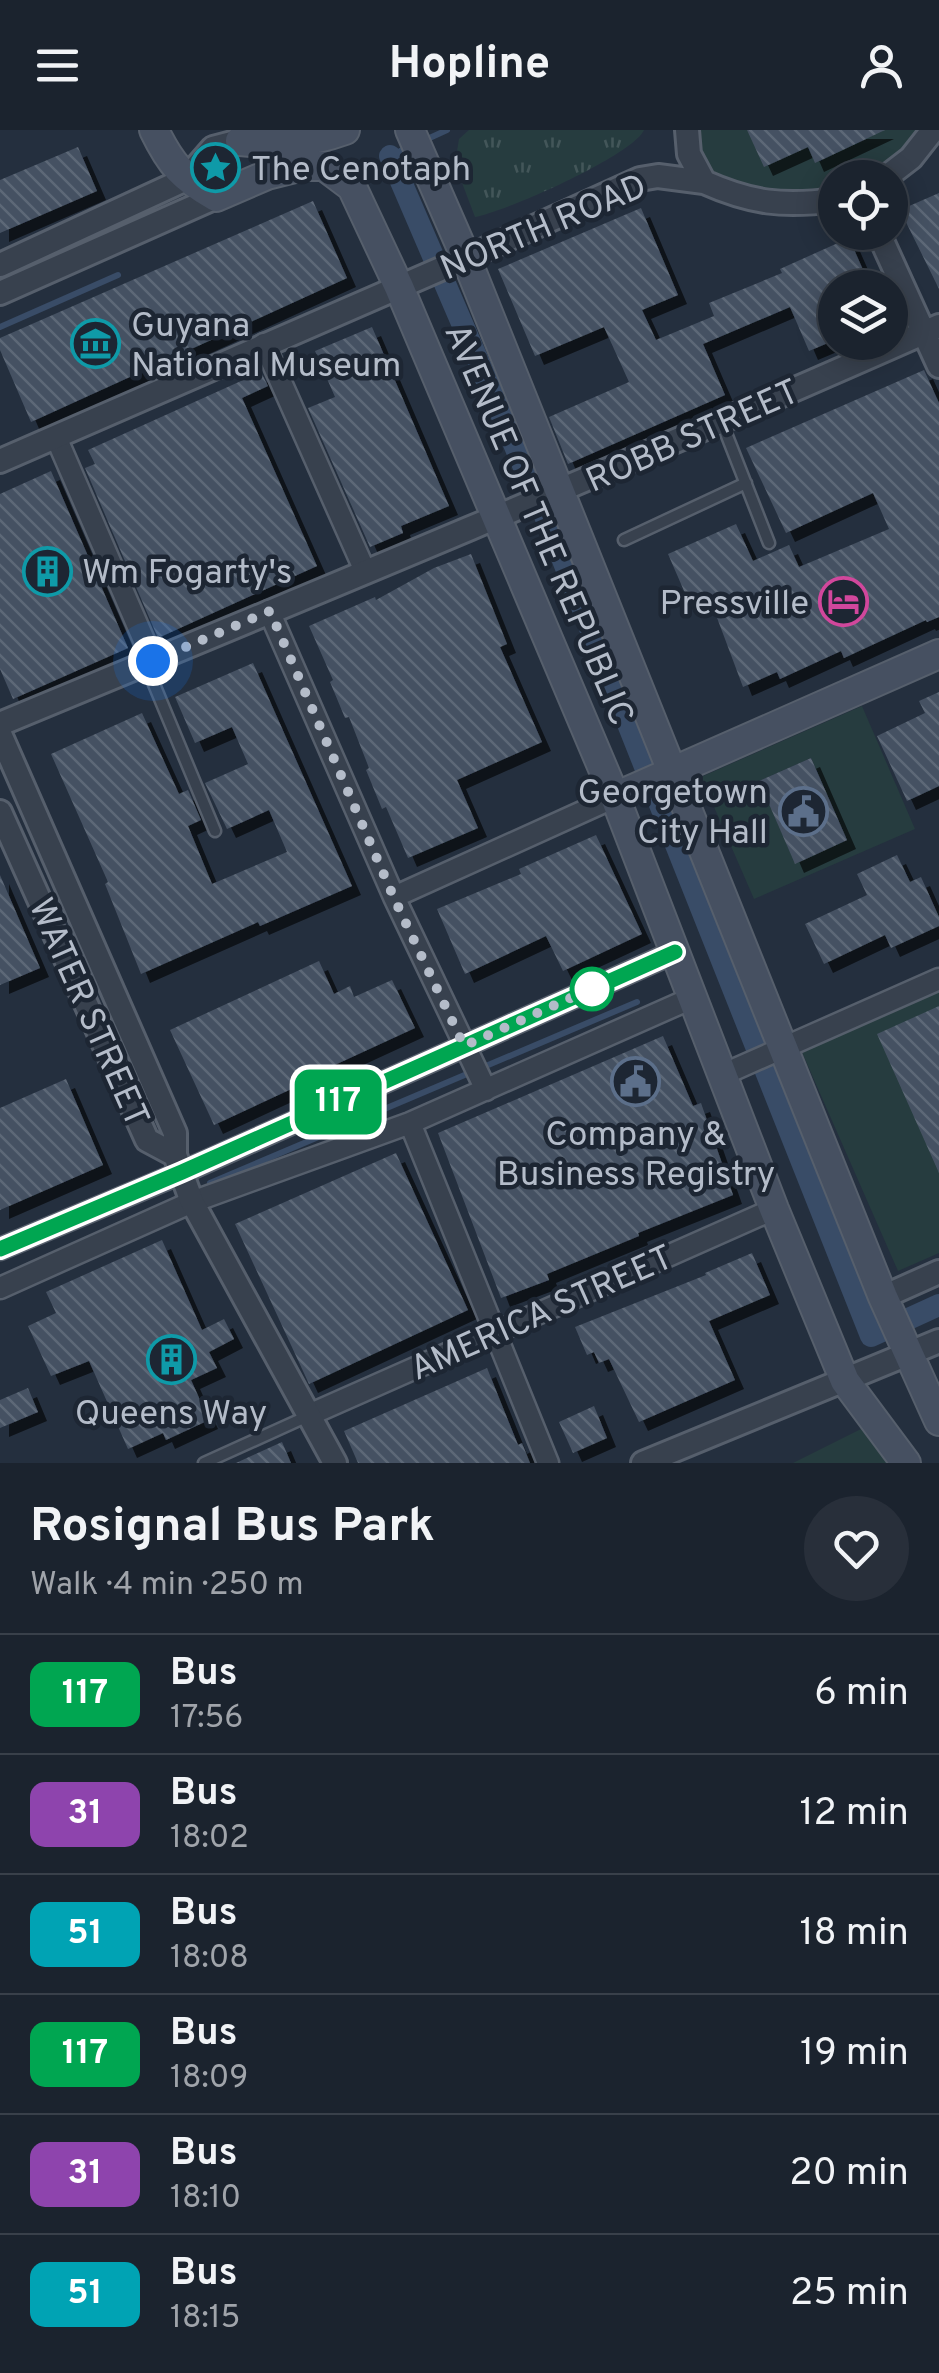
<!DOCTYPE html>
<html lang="en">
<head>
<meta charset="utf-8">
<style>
  body { margin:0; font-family:Overpass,sans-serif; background:#282f3a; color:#f1f3f6; height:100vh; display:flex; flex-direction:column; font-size:38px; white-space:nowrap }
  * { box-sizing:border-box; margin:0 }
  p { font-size:32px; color:#a0a4aa }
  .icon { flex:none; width:55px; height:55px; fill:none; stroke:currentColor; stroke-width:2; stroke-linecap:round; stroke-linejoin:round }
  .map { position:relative; height:1333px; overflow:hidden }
  .drawer { display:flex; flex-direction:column; background:#1b232e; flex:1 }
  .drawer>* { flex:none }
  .badge { padding:0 20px; border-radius:15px; font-size:35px; line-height:65px }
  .fabs { position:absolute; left:818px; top:30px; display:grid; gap:20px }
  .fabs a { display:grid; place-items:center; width:90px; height:90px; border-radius:50%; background:#1b232e; box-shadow:0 5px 25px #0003,0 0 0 2px #39404a; font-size:50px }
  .you { position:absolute; width:50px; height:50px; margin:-25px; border:8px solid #fff; border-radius:50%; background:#1a73e8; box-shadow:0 0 0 15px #1a73e833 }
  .map>.badge { position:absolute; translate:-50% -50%; box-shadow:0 0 0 5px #fff }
  .round { display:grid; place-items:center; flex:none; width:105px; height:105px; border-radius:52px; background:#282f3a }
  .overview { display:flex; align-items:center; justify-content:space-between; height:170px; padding:0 30px }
  h1 { font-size:48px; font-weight:700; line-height:75px }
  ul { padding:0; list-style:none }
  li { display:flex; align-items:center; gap:30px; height:120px; padding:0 30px; border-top:2px solid #39404a }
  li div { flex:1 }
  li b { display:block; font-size:38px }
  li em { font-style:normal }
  li .badge { min-width:110px; font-weight:700; text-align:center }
  header { display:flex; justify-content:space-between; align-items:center; height:130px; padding:0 30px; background:#1b232e; font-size:45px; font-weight:700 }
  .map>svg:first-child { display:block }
  .green { fill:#263c3f; fill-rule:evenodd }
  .park { fill:url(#park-tufts) }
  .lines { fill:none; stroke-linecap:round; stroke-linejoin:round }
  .stream { stroke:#394c67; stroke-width:6 }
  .canal { stroke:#394c67; stroke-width:22 }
  .building { fill:url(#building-back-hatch); filter:url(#shadow) }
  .service-casing { stroke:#565f6c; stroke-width:15 }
  .minor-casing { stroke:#565f6c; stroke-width:25 }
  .tertiary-casing { stroke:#565f6c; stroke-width:28 }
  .secondary-casing { stroke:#565f6c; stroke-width:32 }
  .service { stroke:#38414e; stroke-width:10 }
  .minor { stroke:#38414e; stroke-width:20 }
  .tertiary { stroke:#38414e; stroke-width:22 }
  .secondary { stroke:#465061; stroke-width:28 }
  .line-casing { stroke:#fff; stroke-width:22 }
  .line { stroke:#00a651; stroke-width:15 }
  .walk { stroke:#b4bcc9; stroke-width:10; stroke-dasharray:0 18 }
  .stop-dot { fill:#fff; stroke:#00a651; stroke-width:5 }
  .labels { text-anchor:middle; stroke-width:9; stroke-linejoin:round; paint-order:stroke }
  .poi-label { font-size:35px; fill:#b4bcc9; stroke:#1d2633; text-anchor:start }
  .street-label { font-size:35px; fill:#b4bcc9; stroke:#1d2633 }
</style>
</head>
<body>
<header><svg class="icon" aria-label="menu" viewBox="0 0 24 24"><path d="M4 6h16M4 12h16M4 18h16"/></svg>Hopline<svg class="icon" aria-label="person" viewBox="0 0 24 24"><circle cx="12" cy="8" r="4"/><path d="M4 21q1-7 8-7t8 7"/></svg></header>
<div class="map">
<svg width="939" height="1333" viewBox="0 0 939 1333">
  <defs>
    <pattern id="park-tufts" width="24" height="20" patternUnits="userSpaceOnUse" patternTransform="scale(2.5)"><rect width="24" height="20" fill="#263c3f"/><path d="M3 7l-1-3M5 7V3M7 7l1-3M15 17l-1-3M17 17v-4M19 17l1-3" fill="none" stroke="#435659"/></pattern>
    <pattern id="building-back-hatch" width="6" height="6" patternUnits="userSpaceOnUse" patternTransform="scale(2.5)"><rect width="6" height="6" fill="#455162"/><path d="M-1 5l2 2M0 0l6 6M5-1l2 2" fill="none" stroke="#5d6877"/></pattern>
    <filter id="shadow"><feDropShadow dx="9" dy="9" stdDeviation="0" flood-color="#0009"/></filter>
  </defs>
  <rect width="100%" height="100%" fill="#242f3e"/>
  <!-- green -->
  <path class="green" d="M696,0H747L808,17L815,32L879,0H923L892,32L867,47L835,48V59C795,66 717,71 699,24C696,17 697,7 696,0Z
    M862,576L915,699L754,769L701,647ZM811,628L847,710L795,733L759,651Z
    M939,859V1123L898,1141L801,920Z
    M861,1299L887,1333H793Z"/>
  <!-- park -->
  <path class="park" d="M469,0H644C633,25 505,82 475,87L455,34L459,9Z"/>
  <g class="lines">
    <!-- stream -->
    <path class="stream" d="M423,11L447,0
      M390,26L411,16
      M0,197L118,145
      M210,1053L637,872"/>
    <!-- canal -->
    <path class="canal" d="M390,26L551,400L871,1206L939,1175"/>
  </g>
  <!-- building -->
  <path class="building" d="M747,0H885L815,33L808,17L764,37Z
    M78,17L97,61L0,103V50Z
    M939,63V159L900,80Z
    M313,71L347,148L31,292L0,220V208Z
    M641,78L678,165L642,180L656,210L714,186L709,173L782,143L780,139L849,108L871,158H835V210L809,221L790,177L703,214L725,265L568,334L549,287L629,252L604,197L535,226L498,139Z
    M372,197L449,376L401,396L403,403L370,417L308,278L335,267L315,221Z
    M924,240L939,273V487L927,492L926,490L844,528L841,521L780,549L777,542L743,557L710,469L691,477L668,424L736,394L753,431L789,415L799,437L889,399L873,363L786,403L746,318Z
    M261,242L268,256L242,268L317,436L158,508L85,338L95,334L88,320Z
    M51,341L128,518L13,569L0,539V364Z
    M471,424L507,514L500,517L542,612L457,650L478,698L408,728L386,677L382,679L366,640L369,638L349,587L345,588L330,552L333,550L309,496L375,467L376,470L434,438Z
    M253,533L352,756L260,796L258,792L141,844L105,754L108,752L51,624L142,583L179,664L188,660L201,690L188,696L212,754L287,722L269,680L227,699L205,653L248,634L232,597L195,613L175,567Z
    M939,562V656L907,671L877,606L925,583L919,571Z
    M811,628L847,710L795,734L759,651Z
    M596,705L642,804L563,841L546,806L465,844L437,779L521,744L519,739Z
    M897,725L910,752L921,747L939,787V796L891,818L885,805L824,834L805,794L867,765L857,744Z
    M0,745L40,838L0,855Z
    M319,831L334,864L350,856L354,867L392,850L415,898L313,945L315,948L214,995L170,900Z
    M939,876V1043L877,904Z
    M663,906L693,976L701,973L733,1065L638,1103L639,1106L547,1144L549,1150L501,1168L438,1003Z
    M66,949L103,1035L0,1080V978Z
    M396,1023L468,1180L309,1254L235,1094Z
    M162,1110L202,1200L224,1189L234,1209L209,1222L217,1238L191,1250L209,1290L166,1310L163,1303L128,1319L89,1231L51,1246L28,1196L56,1183L46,1162Z
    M752,1123L770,1165L709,1191L735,1250L639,1292L609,1229L599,1233L594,1222L587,1225L575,1197L706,1145L705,1143Z
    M487,1238L518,1315L522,1313L530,1333H358L344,1301Z
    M28,1258L38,1282L0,1298V1270Z
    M594,1276L607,1308L573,1323L559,1292Z
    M282,1312L291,1333H236Z"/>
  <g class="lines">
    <defs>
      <path id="service" d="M722,293L769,413
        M624,410L746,353
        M146,535L215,701
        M204,1333L308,1286"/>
      <path id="minor" d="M264,214L365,441
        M56,307L153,531
        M269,481L394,767L486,960
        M394,767L615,667
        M722,945L939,849
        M410,993L548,1333
        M0,1119L183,1042L675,822
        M0,1158L192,1072L410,993L692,868
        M309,1285L774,1079"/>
      <path id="tertiary" d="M687,0L689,24L704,52C751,73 783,77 835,70
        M885,48L911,28L933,0
        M878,102L939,236
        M0,135L186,49L213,18L240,11
        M0,163L216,67
        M0,331L466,128L640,49L658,46L704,52
        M0,594C314,464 628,334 939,196
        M0,604L175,1003V1025
        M0,682L147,1010L175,1025L192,1072L335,1333
        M883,1167L939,1142
        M643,1333L939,1211"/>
      <path id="secondary" d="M154,0C171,35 182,47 216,67L267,45L303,36H324L352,57L399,157L615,667L774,1079L845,1251L906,1333
        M410,0L466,128L883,1167L939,1291
        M240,11C278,15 309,13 345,0
        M615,667L939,524"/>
    </defs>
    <!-- service casing -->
    <use href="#service" class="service-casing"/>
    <!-- minor casing -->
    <use href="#minor" class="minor-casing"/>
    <!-- tertiary casing -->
    <use href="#tertiary" class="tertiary-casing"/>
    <!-- secondary casing -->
    <use href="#secondary" class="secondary-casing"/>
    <!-- service -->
    <use href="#service" class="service"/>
    <!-- minor -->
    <use href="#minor" class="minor"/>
    <!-- tertiary -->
    <use href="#tertiary" class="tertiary"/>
    <!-- secondary -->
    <use href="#secondary" class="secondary"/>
  </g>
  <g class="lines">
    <defs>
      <path id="line" d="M0,1119L182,1042L675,822"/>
    </defs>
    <!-- line casing -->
    <use href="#line" class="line-casing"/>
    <!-- line -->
    <use href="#line" class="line"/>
    <!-- walk -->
    <path class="walk" d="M153,531L270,481L394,768L464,916L604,853L592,859"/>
  </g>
  <!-- icons -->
  <defs>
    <symbol id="sight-ring" viewBox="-11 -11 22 22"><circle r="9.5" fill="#1d2633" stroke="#0f9aa8" stroke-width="1.5"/><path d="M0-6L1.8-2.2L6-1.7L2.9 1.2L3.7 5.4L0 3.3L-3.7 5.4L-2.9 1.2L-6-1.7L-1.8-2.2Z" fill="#0f9aa8"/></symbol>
    <symbol id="museum-ring" viewBox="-11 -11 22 22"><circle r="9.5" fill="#1d2633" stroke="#0f9aa8" stroke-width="1.5"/><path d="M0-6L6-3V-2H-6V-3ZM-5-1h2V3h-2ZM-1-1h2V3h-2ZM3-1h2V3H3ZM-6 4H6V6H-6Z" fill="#0f9aa8"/></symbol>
    <symbol id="building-ring" viewBox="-11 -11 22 22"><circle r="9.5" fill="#1d2633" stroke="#0f9aa8" stroke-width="1.5"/><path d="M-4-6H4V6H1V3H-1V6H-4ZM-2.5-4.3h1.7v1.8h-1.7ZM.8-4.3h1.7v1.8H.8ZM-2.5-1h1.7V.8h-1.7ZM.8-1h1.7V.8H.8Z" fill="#0f9aa8"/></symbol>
    <symbol id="hotel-ring" viewBox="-11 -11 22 22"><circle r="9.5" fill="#1d2633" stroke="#d1479c" stroke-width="1.5"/><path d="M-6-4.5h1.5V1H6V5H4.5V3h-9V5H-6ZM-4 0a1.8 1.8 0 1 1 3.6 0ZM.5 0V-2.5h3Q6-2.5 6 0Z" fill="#d1479c"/></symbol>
    <symbol id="civic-ring" viewBox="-11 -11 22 22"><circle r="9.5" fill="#1d2633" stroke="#5c6f8a" stroke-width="1.5"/><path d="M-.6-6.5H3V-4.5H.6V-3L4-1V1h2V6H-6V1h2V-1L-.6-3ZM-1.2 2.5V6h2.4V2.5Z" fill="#5c6f8a"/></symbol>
  </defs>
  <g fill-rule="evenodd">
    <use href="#sight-ring" x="188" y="10" width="55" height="55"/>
    <use href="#museum-ring" x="68" y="186" width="55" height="55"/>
    <use href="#building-ring" x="20" y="414" width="55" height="55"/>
    <use href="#hotel-ring" x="816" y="444" width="55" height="55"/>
    <use href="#civic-ring" x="776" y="654" width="55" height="55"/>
    <use href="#civic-ring" x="608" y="924" width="55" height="55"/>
    <use href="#building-ring" x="144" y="1202" width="55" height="55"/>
  </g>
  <!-- markers -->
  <circle class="stop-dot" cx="592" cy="859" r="20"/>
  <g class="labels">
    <!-- poi labels -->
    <g class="poi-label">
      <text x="251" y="50">The Cenotaph</text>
      <text x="131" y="206">Guyana<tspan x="131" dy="40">National Museum</tspan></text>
      <text x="82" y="453">Wm Fogarty's</text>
      <text x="809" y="484" text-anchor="end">Pressville</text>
      <text x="768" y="673" text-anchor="end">Georgetown<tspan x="768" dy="40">City Hall</tspan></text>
      <text x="636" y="1015" text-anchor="middle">Company &amp;<tspan x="636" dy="40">Business Registry</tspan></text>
      <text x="171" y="1294" text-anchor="middle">Queens Way</text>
    </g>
    <!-- street labels -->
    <g class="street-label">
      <text transform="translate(543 96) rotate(-23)" y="12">NORTH ROAD</text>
      <text transform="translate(692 305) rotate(-24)" y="12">ROBB STREET</text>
      <text transform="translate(540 394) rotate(67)" y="12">AVENUE OF THE REPUBLIC</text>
      <text transform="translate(90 882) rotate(66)" y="12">WATER STREET</text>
      <text transform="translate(541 1182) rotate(-24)" y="12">AMERICA STREET</text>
    </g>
  </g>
</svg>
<div class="fabs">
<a><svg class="icon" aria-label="locate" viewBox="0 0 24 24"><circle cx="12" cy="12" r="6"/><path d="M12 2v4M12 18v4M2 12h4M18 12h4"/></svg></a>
<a><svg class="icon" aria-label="layers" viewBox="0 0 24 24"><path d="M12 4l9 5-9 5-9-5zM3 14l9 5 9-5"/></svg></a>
</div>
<div class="you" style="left:153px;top:531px"></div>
<b class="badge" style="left:338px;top:972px;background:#00a651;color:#fff">117</b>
</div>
<section class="drawer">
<div class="overview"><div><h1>Rosignal Bus Park</h1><p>Walk · 4 min · 250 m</p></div><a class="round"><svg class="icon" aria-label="heart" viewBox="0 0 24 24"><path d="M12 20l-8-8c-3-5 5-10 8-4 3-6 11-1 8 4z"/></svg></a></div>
<ul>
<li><span class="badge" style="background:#00a651;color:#fff">117</span><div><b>Bus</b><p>17:56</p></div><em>6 min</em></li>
<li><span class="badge" style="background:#8e44ad;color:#fff">31</span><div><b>Bus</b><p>18:02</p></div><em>12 min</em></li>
<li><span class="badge" style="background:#00a3b4;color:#fff">51</span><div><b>Bus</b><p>18:08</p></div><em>18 min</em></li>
<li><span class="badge" style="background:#00a651;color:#fff">117</span><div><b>Bus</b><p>18:09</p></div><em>19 min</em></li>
<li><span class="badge" style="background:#8e44ad;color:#fff">31</span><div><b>Bus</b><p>18:10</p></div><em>20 min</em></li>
<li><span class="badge" style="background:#00a3b4;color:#fff">51</span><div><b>Bus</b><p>18:15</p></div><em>25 min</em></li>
</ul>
</section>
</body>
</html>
